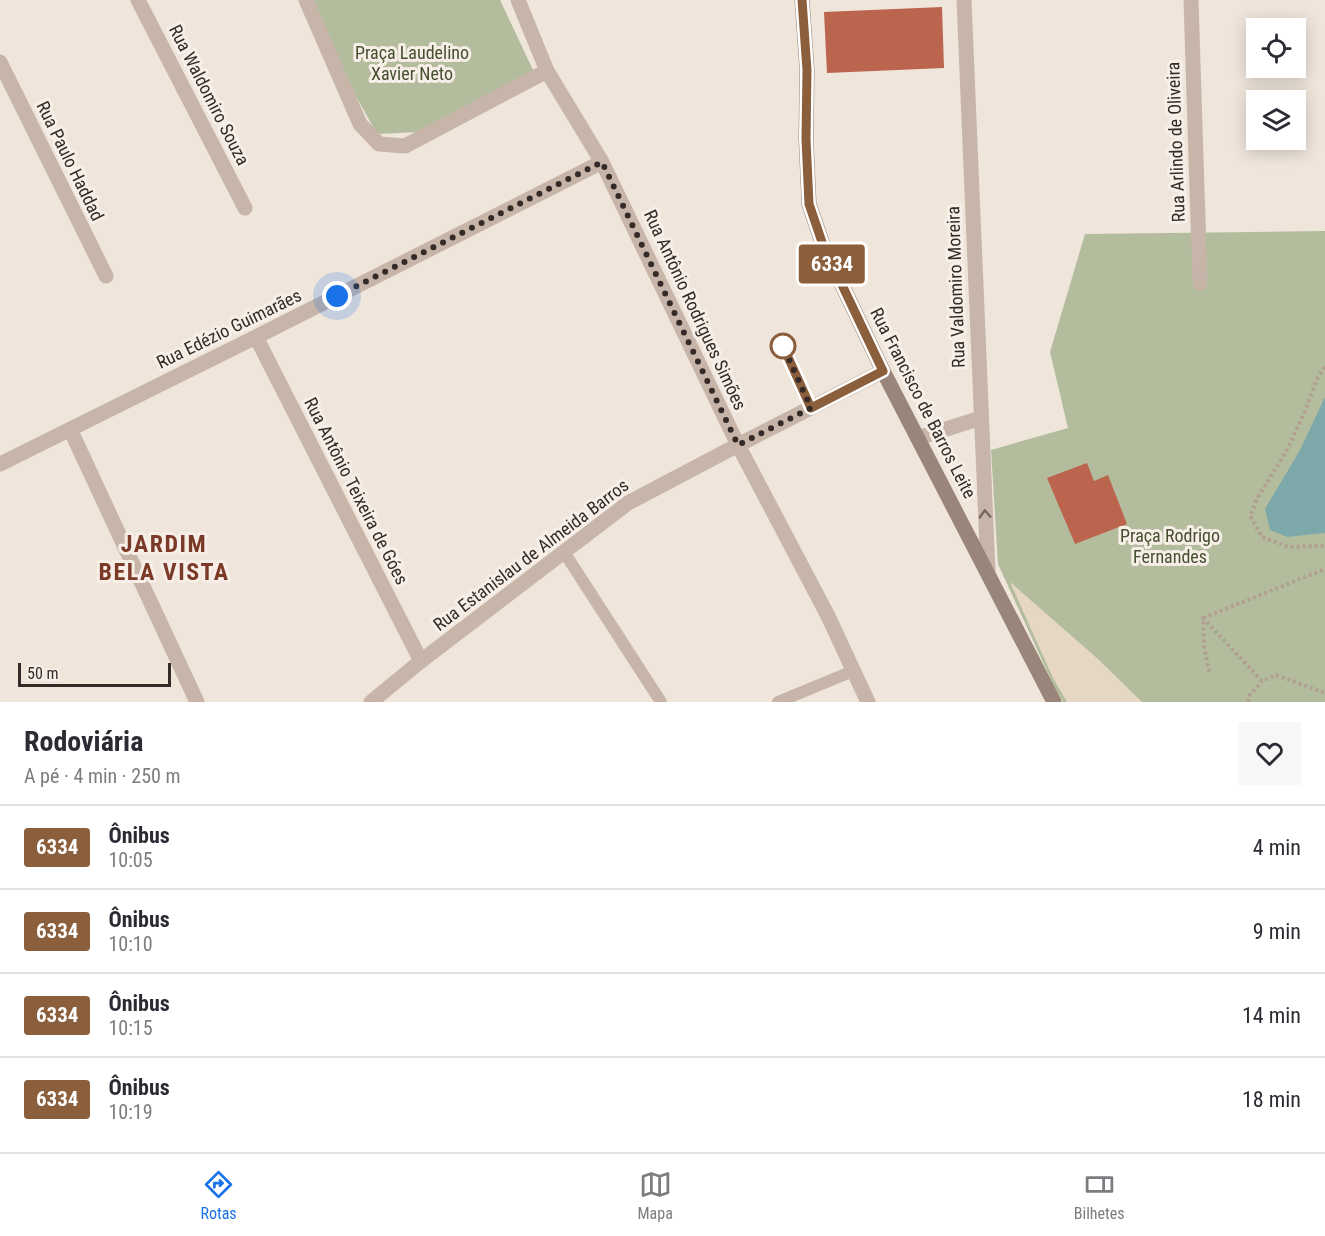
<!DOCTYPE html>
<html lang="pt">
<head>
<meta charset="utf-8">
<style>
  body { margin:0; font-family:"Roboto Condensed",sans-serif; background:#f7f7f7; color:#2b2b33; height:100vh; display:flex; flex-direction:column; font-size:22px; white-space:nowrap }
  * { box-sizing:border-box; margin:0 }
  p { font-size:20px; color:#7c7c81 }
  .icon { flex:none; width:33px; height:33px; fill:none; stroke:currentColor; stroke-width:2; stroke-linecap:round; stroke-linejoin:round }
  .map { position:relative; height:702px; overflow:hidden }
  .details { display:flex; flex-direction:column; background:#fff; flex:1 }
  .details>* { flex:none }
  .badge { padding:0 12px; border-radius:4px; font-size:21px; line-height:39px }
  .tools { position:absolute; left:1246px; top:18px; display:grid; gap:12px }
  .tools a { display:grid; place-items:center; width:60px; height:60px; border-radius:0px; background:#fff; box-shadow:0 3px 15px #0003; font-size:30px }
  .scale { position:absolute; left:18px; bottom:15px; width:153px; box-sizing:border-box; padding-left:6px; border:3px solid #342b28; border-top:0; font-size:16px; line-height:21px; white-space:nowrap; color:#342b28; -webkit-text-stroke:4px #f7efe7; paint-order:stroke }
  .you { position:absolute; width:30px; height:30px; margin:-15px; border:4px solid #fff; border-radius:50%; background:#1a73e8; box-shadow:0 0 0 9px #1a73e833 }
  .map>.badge { position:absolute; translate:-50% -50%; box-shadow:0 0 0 3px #fff }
  .round { display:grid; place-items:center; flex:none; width:63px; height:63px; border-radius:0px; background:#f7f7f7 }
  .head { display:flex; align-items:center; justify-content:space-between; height:102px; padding:0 24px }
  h1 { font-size:28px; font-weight:700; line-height:45px }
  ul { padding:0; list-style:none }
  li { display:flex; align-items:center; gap:18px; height:84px; padding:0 24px; border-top:2px solid #e1e1e2 }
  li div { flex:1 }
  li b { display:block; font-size:22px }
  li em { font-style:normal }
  li .badge { min-width:66px; font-weight:700; text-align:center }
  .tabs { display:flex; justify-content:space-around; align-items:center; height:84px; border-top:2px solid #e1e1e2; background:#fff; font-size:16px; color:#7c7c81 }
  .tabs a { display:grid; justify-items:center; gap:3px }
  .tabs .selected { color:#1a73e8 }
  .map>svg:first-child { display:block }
  .green { fill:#b3bd9d }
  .plaza { fill:#e6d6c4 }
  .water { fill:#7da9aa }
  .building { fill:#bb654e }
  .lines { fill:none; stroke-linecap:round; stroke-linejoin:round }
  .path { stroke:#b29f93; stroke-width:4; stroke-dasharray:3 3; stroke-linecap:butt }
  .service { stroke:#c6b5a8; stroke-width:12 }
  .minor { stroke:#c6b5a8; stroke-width:15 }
  .secondary { stroke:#99857a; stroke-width:15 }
  .oneway { stroke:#766962 }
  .line-casing { stroke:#fff; stroke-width:14 }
  .line { stroke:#8b5e3c; stroke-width:9 }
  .walk { stroke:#342b28; stroke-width:6; stroke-dasharray:0 10.8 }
  .stop-dot { fill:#fff; stroke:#8b5e3c; stroke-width:3 }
  .labels { text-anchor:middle; stroke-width:6; stroke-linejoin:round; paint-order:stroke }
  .park-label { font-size:18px; fill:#44502e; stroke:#f7efe7 }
  .street-label { font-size:18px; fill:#342b28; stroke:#f7efe7 }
  .district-label { font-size:24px; font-weight:bold; letter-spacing:1.5px; fill:#7b3a28; stroke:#f7efe7 }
</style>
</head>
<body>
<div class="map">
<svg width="1325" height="702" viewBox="0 0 1325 702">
  <rect width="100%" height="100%" fill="#efe5db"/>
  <!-- green -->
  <path class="green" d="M312,0H500L533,70L418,132L377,134L342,71Z
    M1325,231V702H1063L1053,684L998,564L991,450L1068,428L1050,352L1085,234Z"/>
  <!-- plaza -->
  <path class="plaza" d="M1010,582L1098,659L1142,702H1067L1053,678Z"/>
  <!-- water -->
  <path class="water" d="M1325,397V533L1287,537L1270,530L1265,509L1300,450Z"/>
  <!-- building -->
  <path class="building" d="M942,7L944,68L827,73L824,12Z
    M1087,463L1094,481L1108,475L1127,524L1075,544L1047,478Z"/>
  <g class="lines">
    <!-- path -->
    <path class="path" d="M1325,367L1318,377L1305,411L1287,450L1258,497L1250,516L1262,537L1289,547L1325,546
      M1203,618L1325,569
      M1209,672L1204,646L1203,618L1262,681L1276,675L1325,693
      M1248,702L1249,696L1262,681"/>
    <!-- service -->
    <path class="service" d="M783,346L811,408
      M564,552L661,702
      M778,702L853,671"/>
    <!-- minor -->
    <path class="minor" d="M138,0L245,208
      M306,0L360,124L379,144L405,146L547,71
      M518,0L547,71L602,162L738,445L828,616L868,702
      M964,0L988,572
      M1191,0L1200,283
      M0,62L106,276
      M256,337L421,661
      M70,429L197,702
      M918,438L981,418
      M0,464L256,337L602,162
      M371,702L421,661L628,503L738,445L883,371"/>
    <!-- secondary -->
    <path class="secondary" d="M802,0L807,70L806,139L809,204L823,245L883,371L1054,702"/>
  </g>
  <!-- one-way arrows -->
  <defs><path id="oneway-chevron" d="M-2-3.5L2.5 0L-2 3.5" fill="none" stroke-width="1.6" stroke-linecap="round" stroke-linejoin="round" transform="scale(1.5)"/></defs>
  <use class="oneway" href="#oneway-chevron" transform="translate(985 514) rotate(-92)"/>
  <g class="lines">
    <defs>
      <path id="line" d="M783,346L811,408L883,371L823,245L809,204L806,139L807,70L802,0"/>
    </defs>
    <!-- line casing -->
    <use href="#line" class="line-casing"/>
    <!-- line -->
    <use href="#line" class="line"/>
    <!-- walk -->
    <path class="walk" d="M337,296L602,162L738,445L811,408L783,346"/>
  </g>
  <!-- markers -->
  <circle class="stop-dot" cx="783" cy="346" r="12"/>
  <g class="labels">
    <!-- park labels -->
    <g class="park-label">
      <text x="412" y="59">Praça Laudelino<tspan x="412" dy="21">Xavier Neto</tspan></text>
      <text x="1170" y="542">Praça Rodrigo<tspan x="1170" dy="21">Fernandes</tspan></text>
    </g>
    <!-- street labels -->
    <g class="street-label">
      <text transform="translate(209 95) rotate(63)" y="6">Rua Waldomiro Souza</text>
      <text transform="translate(1176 142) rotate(-92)" y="6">Rua Arlindo de Oliveira</text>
      <text transform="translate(70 161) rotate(64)" y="6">Rua Paulo Haddad</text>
      <text transform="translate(956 287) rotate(-92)" y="6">Rua Valdomiro Moreira</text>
      <text transform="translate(695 310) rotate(65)" y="6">Rua Antônio Rodrigues Simões</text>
      <text transform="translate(229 329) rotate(-26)" y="6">Rua Edézio Guimarães</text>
      <text transform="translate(923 403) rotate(63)" y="6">Rua Francisco de Barros Leite</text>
      <text transform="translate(356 491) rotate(63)" y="6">Rua Antônio Teixeira de Góes</text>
      <text transform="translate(531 555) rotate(-37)" y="6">Rua Estanislau de Almeida Barros</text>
    </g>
    <!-- district labels -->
    <g class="district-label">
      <text x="164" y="552">JARDIM<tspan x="164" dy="28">BELA VISTA</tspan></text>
    </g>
  </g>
</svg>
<div class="tools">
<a><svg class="icon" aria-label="locate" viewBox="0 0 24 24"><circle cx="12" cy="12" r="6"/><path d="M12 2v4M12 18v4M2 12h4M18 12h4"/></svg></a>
<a><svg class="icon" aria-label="layers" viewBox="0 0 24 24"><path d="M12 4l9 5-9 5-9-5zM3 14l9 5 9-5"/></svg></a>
</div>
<div class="scale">50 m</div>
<div class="you" style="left:337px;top:296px"></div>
<b class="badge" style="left:832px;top:264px;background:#8b5e3c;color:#fff">6334</b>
</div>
<section class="details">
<div class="head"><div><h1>Rodoviária</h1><p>A pé · 4 min · 250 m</p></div><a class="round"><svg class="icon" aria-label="heart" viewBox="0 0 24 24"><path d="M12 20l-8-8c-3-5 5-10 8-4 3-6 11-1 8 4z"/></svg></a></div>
<ul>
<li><span class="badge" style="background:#8b5e3c;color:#fff">6334</span><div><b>Ônibus</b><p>10:05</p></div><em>4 min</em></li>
<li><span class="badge" style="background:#8b5e3c;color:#fff">6334</span><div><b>Ônibus</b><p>10:10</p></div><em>9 min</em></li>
<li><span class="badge" style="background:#8b5e3c;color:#fff">6334</span><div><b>Ônibus</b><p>10:15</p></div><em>14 min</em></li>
<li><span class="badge" style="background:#8b5e3c;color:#fff">6334</span><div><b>Ônibus</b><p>10:19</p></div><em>18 min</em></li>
</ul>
</section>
<nav class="tabs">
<a class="selected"><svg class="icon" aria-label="directions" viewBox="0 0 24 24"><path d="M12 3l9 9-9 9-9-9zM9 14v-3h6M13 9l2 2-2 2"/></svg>Rotas</a>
<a><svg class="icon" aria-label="map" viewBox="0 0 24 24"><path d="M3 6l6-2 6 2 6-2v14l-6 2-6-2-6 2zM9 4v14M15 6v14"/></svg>Mapa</a>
<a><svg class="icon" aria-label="tickets" viewBox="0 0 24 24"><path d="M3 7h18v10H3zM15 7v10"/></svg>Bilhetes</a>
</nav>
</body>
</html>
